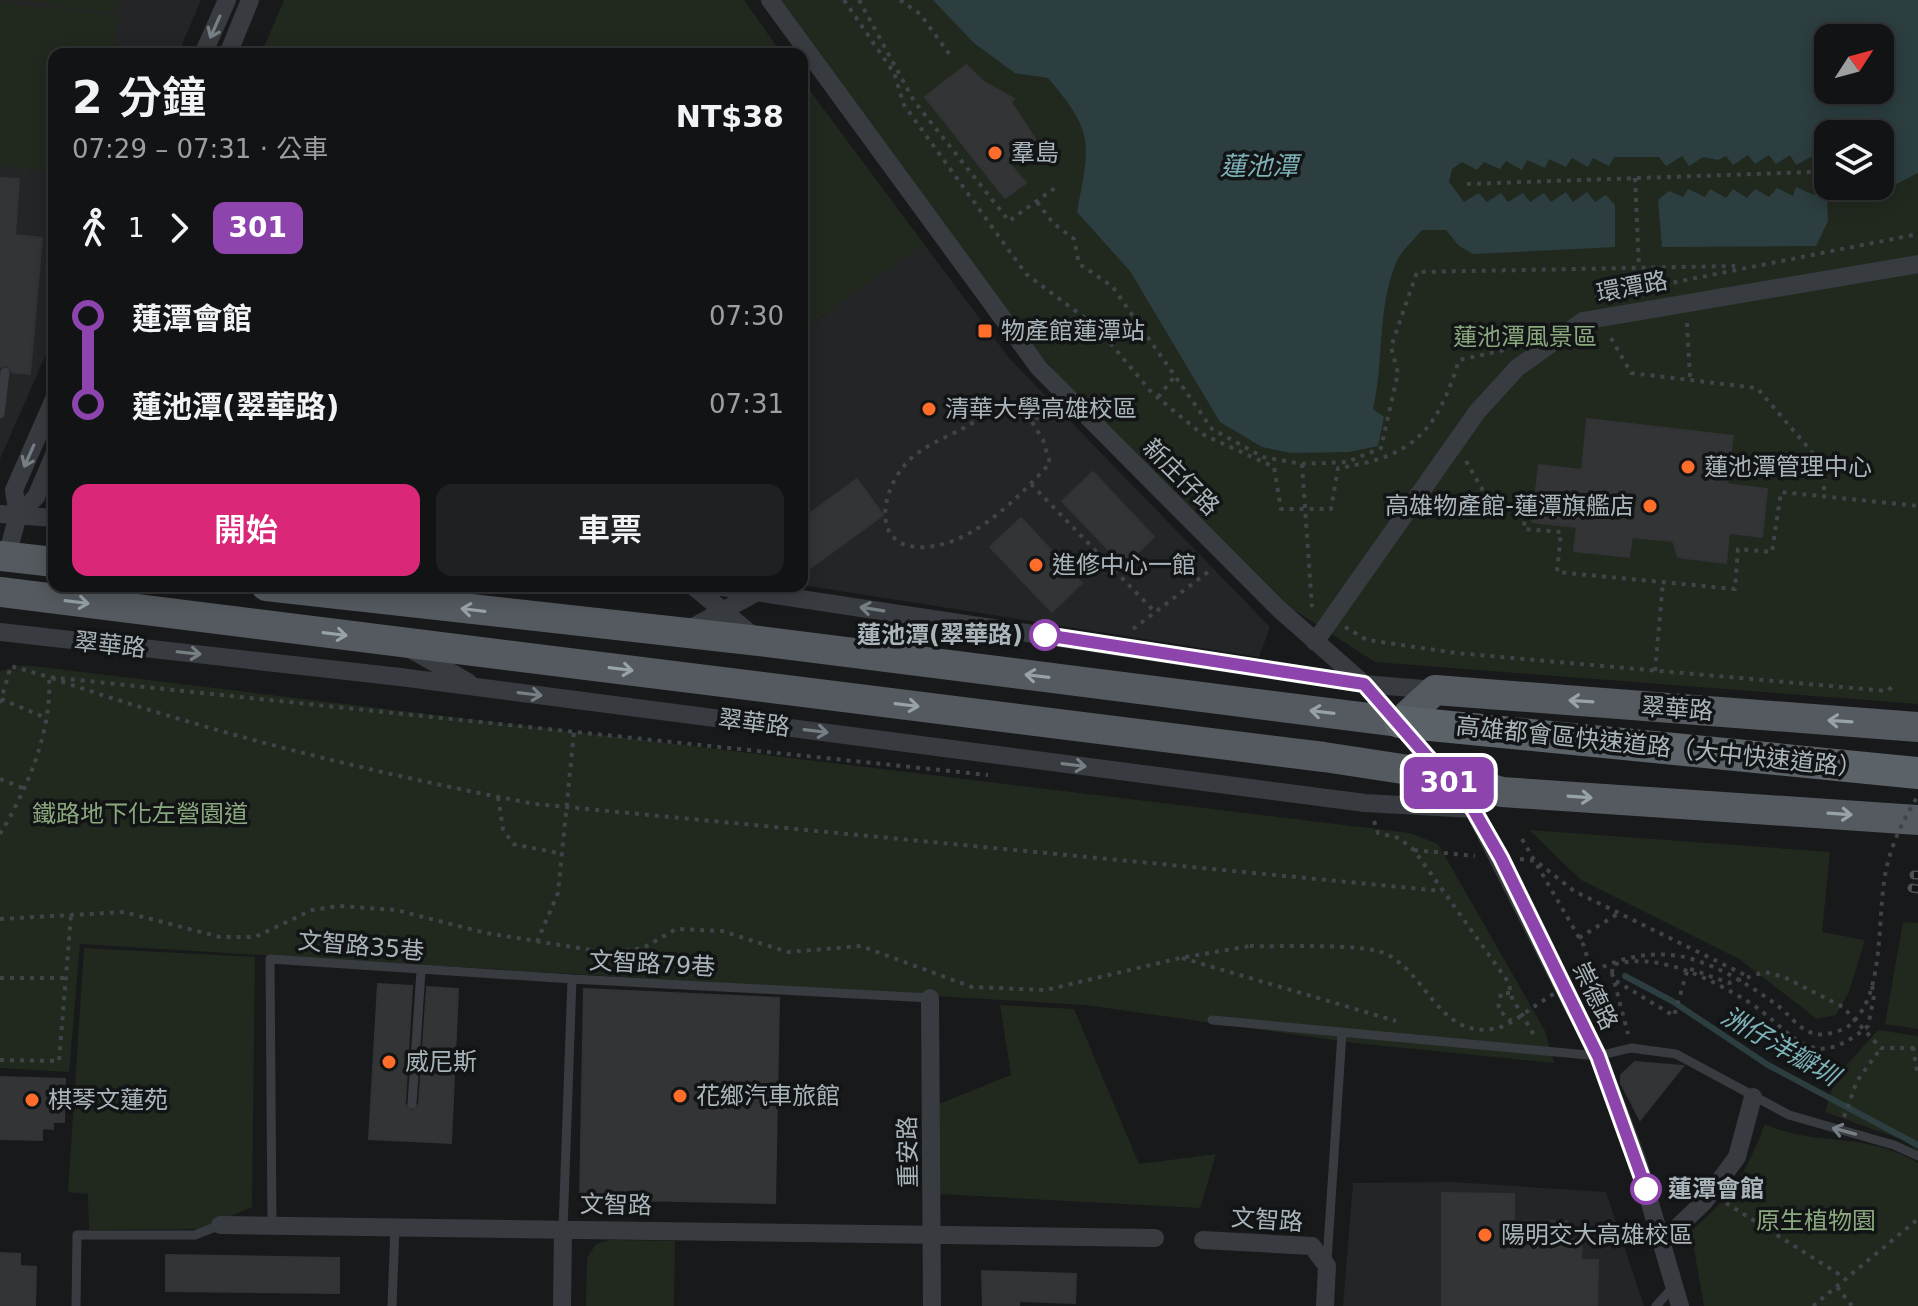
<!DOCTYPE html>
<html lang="zh-TW">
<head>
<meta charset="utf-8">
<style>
  body { margin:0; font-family:"DejaVu Sans","Noto Sans TC",sans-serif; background:#1f2022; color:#f1f3f6; height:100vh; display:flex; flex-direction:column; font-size:30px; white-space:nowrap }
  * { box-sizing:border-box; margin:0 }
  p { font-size:26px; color:#9c9ea0 }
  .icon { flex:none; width:44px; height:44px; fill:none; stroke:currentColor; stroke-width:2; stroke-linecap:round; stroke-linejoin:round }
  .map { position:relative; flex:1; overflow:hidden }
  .details { position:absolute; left:48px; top:48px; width:760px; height:544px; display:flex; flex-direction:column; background:#121314; border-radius:16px; box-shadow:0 4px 20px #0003,0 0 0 2px #313234 }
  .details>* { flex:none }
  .badge { padding:0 16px; border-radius:12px; font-size:28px; line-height:52px }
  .needle { width:52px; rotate:54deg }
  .controls { position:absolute; left:1814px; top:24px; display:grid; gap:16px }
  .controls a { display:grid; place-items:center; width:80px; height:80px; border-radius:16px; background:#121314; box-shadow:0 4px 20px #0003,0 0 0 2px #313234; font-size:40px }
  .map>.badge { position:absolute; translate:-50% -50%; box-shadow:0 0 0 4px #fff }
  .legs { display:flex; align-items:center; gap:12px; height:88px; padding:0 24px; font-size:26px }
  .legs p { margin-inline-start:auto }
  .headline { display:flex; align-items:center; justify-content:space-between; height:136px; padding:0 24px }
  h1 { font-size:44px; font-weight:600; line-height:60px }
  .cta { display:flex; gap:16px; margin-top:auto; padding:16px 24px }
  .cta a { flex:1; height:92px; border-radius:16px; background:#db2777; color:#fff; font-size:32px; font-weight:600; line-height:92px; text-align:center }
  .cta a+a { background:#1f2022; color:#f1f3f6 }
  ul { padding:0 24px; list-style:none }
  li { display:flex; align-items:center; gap:28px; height:88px; font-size:30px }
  li i { display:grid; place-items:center; width:12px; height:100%; margin:0 10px; background:currentColor }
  li i::after { content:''; width:20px; height:20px; margin:-10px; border:6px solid; border-radius:50%; background:#121314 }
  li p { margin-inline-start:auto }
  li:first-child i { background:linear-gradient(#0000 50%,currentColor 0) }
  li:last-child i { background:linear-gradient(currentColor 50%,#0000 0) }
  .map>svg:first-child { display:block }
  .built { fill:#242527 }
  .green { fill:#21291f; fill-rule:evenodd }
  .water { fill:#2c3e40; fill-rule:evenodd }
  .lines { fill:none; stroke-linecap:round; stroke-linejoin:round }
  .stream { stroke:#2c3e40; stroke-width:6 }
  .building { fill:#333436; stroke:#313336; stroke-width:2 }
  .path { stroke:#3e4447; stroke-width:4; stroke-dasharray:4 6; stroke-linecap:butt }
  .service { stroke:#383c40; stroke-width:9 }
  .minor { stroke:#383c40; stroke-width:18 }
  .primary { stroke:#545a5f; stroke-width:30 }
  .trunk { stroke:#5c6368; stroke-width:32 }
  .rail-casing { stroke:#4b5155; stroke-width:9 }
  .rail { stroke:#131415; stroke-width:6; stroke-dasharray:18; stroke-linecap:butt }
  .path-bridge { stroke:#3e4447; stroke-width:4; stroke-dasharray:4 6; stroke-linecap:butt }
  .oneway { stroke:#767f84 }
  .oneway2 { stroke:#98a3a9 }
  .line-1-casing { stroke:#fff; stroke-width:18 }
  .line-1 { stroke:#8e44ad; stroke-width:12 }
  .poi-dot { fill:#ff6d2b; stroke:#131415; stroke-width:3 }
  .stop-1-dot { fill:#fff; stroke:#8e44ad; stroke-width:4 }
  .labels { text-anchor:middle; stroke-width:7; stroke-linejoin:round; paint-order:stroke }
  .poi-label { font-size:24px; fill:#a9b5bb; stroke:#131415; text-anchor:start }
  .street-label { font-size:24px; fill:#a9b5bb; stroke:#131415 }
  .park-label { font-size:24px; fill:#8aa87e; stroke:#131415 }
  .stop-label { font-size:24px; font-weight:bold; fill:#a9b5bb; stroke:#131415; text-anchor:end }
  .water-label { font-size:26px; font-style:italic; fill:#7db2b9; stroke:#131415 }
</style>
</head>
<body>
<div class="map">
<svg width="1918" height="1306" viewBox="0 0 1918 1306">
  <rect width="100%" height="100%" fill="#18191a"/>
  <!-- built -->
  <path class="built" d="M0,0H201L178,54H54V336L0,459Z
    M924,244L1009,358L1270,627L1259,657L802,585V330Z
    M1451,1182L1606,1192L1644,1306H1343L1353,1183Z"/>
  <!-- green -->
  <path class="green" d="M20,0H120L118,14Z
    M284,0H744L782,54H261Z
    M781,0H1918V704L1375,662L1291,608L1065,383L1030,343ZM1828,38H1880V90H1828ZM1828,134H1880V186H1828Z
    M0,2L118,16L114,54H54V172L0,166Z
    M802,80L924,244L802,330Z
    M24,665L1410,833L1438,844L1545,1031L1554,1063L1355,1043L1085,1005L80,944L69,1072L0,1068V671Z
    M1529,830L1830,852L1822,932L1865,940L1849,992L1836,1015L1817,1019L1739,959L1581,880Z
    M1903,922L1918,923V1029L1885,1024Z
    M84,948L255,957L252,1207L201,1229L89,1230L88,1194L68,1192Z
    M1000,1005L1074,1009L1139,1164L1216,1154L1200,1208L939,1194V1104L1011,1075Z
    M1878,1030L1918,1036V1151L1903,1140L1825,1112L1835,1078Z
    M1765,1124C1814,1147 1866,1131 1918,1163V1306H1704L1691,1231C1734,1193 1744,1177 1765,1124Z
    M609,1240L675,1241L674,1306H586L587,1258L596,1244Z"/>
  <!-- water -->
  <path class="water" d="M933,0H1918V173L1875,195L1840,190L1827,198L1828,221L1816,246L1662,247L1658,200L1669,191L1683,197L1688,189L1705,197L1710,189L1726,198L1733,189L1747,198L1755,189L1769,197L1777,188L1793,196L1796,187L1814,195L1825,176L1811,157L1796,165L1790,155L1776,164L1769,155L1755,164L1748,155L1733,165L1726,156L1718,160L1703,157L1689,166L1682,156L1666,166L1659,157H1614L1609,166L1593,158L1588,167L1572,158L1566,167L1549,159L1545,168L1527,160L1522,170L1506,161L1500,169L1484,162L1477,170L1462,162L1452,169L1449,182L1464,202L1479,193L1487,202L1501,193L1508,202L1523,193L1530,202L1544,193L1551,202L1566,192L1573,202L1587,192L1595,202L1606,195L1615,205V247L1473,254L1459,246L1446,230H1422C1413,241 1399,253 1395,265C1377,312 1384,362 1373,409L1384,417L1378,446L1349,452L1291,453L1262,447L1220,422L1130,271L1077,212C1090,143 1095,133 1048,78L1015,73L974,43ZM1828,38H1880V90H1828ZM1828,134H1880V186H1828Z"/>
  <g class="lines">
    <!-- stream -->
    <path class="stream" d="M1625,976L1672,1001L1768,1065L1918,1145"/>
  </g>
  <!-- building -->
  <path class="building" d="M966,65L984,82L1014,99L1011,102L1037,142L1009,163L1026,183L1005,198L925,97Z
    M0,178L19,179L15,235L42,238L30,374L12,372L7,365L0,367Z
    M1587,419L1733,436L1727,484L1767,489L1762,537L1729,533L1726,563L1678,557L1673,541L1632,537L1629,557L1574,551L1577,527L1532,522L1539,465L1582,470Z
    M1093,472L1154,537L1124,566L1062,501Z
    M857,479L883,515L802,574V519Z
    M1021,518L1082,583L1052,612L990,547Z
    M378,984L412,986L405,1104L412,1111L419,1104L427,987L458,989L451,1143L369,1139Z
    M584,989L779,998L775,1203L580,1199Z
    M1635,1062L1683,1066L1640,1120L1621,1083V1075Z
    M0,1077L65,1079L64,1122H53V1129L42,1128V1140L0,1139Z
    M1442,1193L1514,1194V1221H1567V1240H1582L1581,1260H1598L1597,1306H1442Z
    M0,1253L20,1254V1266L36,1267L35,1306H0Z
    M166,1255L339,1258V1293L166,1291Z
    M982,1271L1076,1274L1075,1303L1019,1301V1306H983Z"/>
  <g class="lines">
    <!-- path -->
    <path class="path" d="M844,0L894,73L904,105L1026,274L1097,327L1152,393L1202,434L1274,467L1281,509H1331L1338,468C1414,457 1437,431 1459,360L1509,349
      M859,0L914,101L1009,221L1059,185
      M900,0L920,14L950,55
      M1635,178L1639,267
      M1467,184L1812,172
      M1037,202L1053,223L1074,239L1079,264L1112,286L1212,429L1263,457L1302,464L1347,462L1381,448L1398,373L1391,347L1417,272L1735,266
      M1595,298L1918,234
      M1687,323L1690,378
      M1611,338L1631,373L1757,388L1824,466V497
      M1158,397L1175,376
      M1032,422L1043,440L1050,463C1019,497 975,543 927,547C872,551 879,496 904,466C917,449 942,439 960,430C988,414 1003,406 1032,422L1046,410
      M1466,461L1490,503L1525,505L1524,529L1561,532L1557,572L1735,589L1738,549L1772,552L1781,492L1918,506
      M1302,464L1312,607
      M1031,484L1153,610
      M1345,627L1367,640L1456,653L1887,691L1896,684
      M1133,629L1208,572
      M1655,671L1663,582
      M1,699L46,718
      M0,703L11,666L49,677L988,775
      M0,779L25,789
      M498,797L503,829L513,844L563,854
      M1374,821L1378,833L1399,838L1414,850L1509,983L1511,996L1534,1035
      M0,834C28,788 52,731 49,677C206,732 372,773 535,804L1442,891
      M1522,839L1584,946L1607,1028
      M1414,850L1475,856
      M1520,859L1536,861L1574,891L1745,975
      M0,919L124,912L220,937H255L312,910L339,906L396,910L486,933L610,953L643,948L676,929L722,931L788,952L861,946L972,987L1046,990L1180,958L1250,946
      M1579,938L1619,913
      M537,942L558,893L574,732
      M1182,958L1396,1021
      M1612,973L1628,1034
      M0,978H66
      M1616,981L1674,1016L1688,968L1729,983L1765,972L1784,977L1843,1007L1881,1048H1918
      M1872,986L1874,996
      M1510,993H1501L1498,1009L1511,1021
      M1913,1047L1918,1076
      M0,1060L59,1061L71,915
      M1844,1117L1857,1081L1881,1048
      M1726,1203L1845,1278
      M1837,1287L1852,1306
      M1813,1306L1918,1219"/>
    <!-- service -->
    <path class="service" d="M0,414L5,372
      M1212,1020L1598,1056L1631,1048L1676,1054L1789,1115L1894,1145L1918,1156
      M412,1104L421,971
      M272,1226L270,959L572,979
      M563,1229L572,979L930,998
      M1327,1261L1342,1033
      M76,1306L77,1235H195L220,1225
      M392,1306L395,1227
      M1656,1306L1675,1285"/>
    <!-- minor -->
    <path class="minor" d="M770,0L1039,368L1279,609L1364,684L1473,809L1598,1056L1638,1162L1680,1306
      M203,54L227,0
      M228,54L250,0
      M0,514L54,518
      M18,515L36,497L54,455
      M7,556L18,515L14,490L54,399
      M693,586L757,639
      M715,586L1364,684L1435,690
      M0,632L400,677L1365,803L1473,809L1478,806
      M684,632L759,591
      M1315,642L1477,412L1517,368L1583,321L1918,264
      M410,649L468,682
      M930,998L932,1306
      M220,1225L1155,1238
      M1203,1240L1312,1246L1327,1266L1325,1306
      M1663,1241L1704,1202L1737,1157L1753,1097
      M562,1306L563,1229"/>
    <!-- primary -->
    <path class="primary" d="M0,556L54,562
      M266,586L759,641L1400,722L1435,690L1918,727
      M0,592L1324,757L1442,775L1502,792L1918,820"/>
    <!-- trunk -->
    <path class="trunk" d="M1400,722L1918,773"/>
    <defs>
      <path id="rail" d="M1914,875H1918
        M1912,888L1918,889"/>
    </defs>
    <!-- rail casing -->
    <use href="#rail" class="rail-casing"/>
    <!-- rail -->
    <use href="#rail" class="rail"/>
    <!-- path-bridge -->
    <path class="path-bridge" d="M1250,946C1281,947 1359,943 1384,953C1426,971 1438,1037 1492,1029C1508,1027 1522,1015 1535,1006C1582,975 1632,942 1692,959C1722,968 1751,986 1777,1005C1789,1014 1799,1030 1815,1034C1826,1036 1842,1031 1850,1025C1888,993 1875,907 1888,862C1894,839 1905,816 1918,796
      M1612,973L1613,965C1656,951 1709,978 1747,1001C1794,1030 1808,1077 1868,1026L1874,996"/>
  </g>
  <!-- one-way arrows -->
  <defs><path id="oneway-shaft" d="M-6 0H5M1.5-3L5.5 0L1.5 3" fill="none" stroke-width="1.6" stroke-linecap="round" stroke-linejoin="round" transform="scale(2)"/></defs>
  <g class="oneway">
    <use href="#oneway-shaft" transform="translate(215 27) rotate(114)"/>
    <use href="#oneway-shaft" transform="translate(29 456) rotate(114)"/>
    <use href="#oneway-shaft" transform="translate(872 609) rotate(-171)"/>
    <use href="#oneway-shaft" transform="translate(189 653) rotate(6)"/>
    <use href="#oneway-shaft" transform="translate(530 694) rotate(7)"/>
    <use href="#oneway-shaft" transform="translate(816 731) rotate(7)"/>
    <use href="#oneway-shaft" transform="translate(1074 765) rotate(7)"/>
    <use href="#oneway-shaft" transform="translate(1844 1131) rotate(-165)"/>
  </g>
  <g class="oneway2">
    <use href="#oneway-shaft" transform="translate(77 602) rotate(7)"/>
    <use href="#oneway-shaft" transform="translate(473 610) rotate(-173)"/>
    <use href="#oneway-shaft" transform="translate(335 634) rotate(7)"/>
    <use href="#oneway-shaft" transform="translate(621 669) rotate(7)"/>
    <use href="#oneway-shaft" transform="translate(1037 676) rotate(-173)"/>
    <use href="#oneway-shaft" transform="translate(1581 701) rotate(-176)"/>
    <use href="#oneway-shaft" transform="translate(907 705) rotate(7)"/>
    <use href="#oneway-shaft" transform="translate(1322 712) rotate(-173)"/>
    <use href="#oneway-shaft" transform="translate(1840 721) rotate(-176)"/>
    <use href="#oneway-shaft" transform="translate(1580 797) rotate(4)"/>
    <use href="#oneway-shaft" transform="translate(1840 814) rotate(4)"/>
  </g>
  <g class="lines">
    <defs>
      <path id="line-1" d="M1045,635L1364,684L1473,809L1501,858L1598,1056L1646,1189"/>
    </defs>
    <!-- line-1 casing -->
    <use href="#line-1" class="line-1-casing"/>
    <!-- line-1 -->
    <use href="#line-1" class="line-1"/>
  </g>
  <!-- markers -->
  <g class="poi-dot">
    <circle cx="995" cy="153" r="8"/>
    <rect x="977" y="323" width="16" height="16" rx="4"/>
    <circle cx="929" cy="409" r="8"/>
    <circle cx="1688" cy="467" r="8"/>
    <circle cx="1650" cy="506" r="8"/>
    <circle cx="1036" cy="565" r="8"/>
    <circle cx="389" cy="1062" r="8"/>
    <circle cx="680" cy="1096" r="8"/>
    <circle cx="32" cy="1100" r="8"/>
    <circle cx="1485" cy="1235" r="8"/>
  </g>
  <g class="stop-1-dot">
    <circle cx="1045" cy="635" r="14"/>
    <circle cx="1646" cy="1189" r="14"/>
  </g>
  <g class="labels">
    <!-- poi labels -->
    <g class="poi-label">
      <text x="1011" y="161">羣島</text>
      <text x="1001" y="339">物產館蓮潭站</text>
      <text x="945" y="417">清華大學高雄校區</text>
      <text x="1704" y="475">蓮池潭管理中心</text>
      <text x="1634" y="514" text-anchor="end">高雄物產館-蓮潭旗艦店</text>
      <text x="1052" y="573">進修中心一館</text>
      <text x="405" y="1070">威尼斯</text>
      <text x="696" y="1104">花鄉汽車旅館</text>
      <text x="48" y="1108">棋琴文蓮苑</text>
      <text x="1501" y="1243">陽明交大高雄校區</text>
    </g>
    <!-- street labels -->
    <g class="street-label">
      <text transform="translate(1632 287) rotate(-11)" y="8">環潭路</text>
      <text transform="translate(1181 477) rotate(45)" y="8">新庄仔路</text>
      <text transform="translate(110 645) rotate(6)" y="8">翠華路</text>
      <text transform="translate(1677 709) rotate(4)" y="8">翠華路</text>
      <text transform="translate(754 723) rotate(7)" y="8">翠華路</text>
      <text transform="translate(1659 747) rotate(6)" y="8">高雄都會區快速道路（大中快速道路）</text>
      <text transform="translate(361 946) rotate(5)" y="8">文智路35巷</text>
      <text transform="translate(652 964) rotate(3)" y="8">文智路79巷</text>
      <text transform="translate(1595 996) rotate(64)" y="8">崇德路</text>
      <text transform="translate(908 1152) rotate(-91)" y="8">重安路</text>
      <text transform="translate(616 1205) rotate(1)" y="8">文智路</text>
      <text transform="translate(1267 1220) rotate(4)" y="8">文智路</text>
    </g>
    <!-- park labels -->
    <g class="park-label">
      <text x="1525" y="345">蓮池潭風景區</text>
      <text x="140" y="822">鐵路地下化左營園道</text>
      <text x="1816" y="1229">原生植物園</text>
    </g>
    <!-- stop labels -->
    <g class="stop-label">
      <text x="1023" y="643">蓮池潭(翠華路)</text>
      <text x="1668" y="1197" text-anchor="start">蓮潭會館</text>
    </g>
    <!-- water labels -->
    <g class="water-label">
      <text x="1259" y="175">蓮池潭</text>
      <text transform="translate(1780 1046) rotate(30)" y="9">洲仔洋瓣圳</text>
    </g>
  </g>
</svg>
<div class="controls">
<a><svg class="needle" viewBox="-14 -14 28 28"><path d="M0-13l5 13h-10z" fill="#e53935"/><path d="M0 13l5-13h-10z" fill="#9c9ea0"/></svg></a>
<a><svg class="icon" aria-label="layers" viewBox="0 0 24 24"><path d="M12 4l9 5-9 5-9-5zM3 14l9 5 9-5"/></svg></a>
</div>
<b class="badge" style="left:1449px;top:783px;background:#8e44ad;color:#fff">301</b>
<section class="details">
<div class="headline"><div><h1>2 分鐘</h1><p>07:29 – 07:31 · 公車</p></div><b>NT$38</b></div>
<div class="legs"><svg class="icon" aria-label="walk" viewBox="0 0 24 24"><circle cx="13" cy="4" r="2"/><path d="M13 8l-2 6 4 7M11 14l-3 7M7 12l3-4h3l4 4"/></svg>1<svg class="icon" aria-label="forward" viewBox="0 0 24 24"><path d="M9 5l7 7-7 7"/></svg><b class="badge" style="background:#8e44ad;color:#fff">301</b></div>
<ul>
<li><i style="color:#8e44ad"></i><b>蓮潭會館</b><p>07:30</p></li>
<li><i style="color:#8e44ad"></i><b>蓮池潭(翠華路)</b><p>07:31</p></li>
</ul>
<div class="cta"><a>開始</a><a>車票</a></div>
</section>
</div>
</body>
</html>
